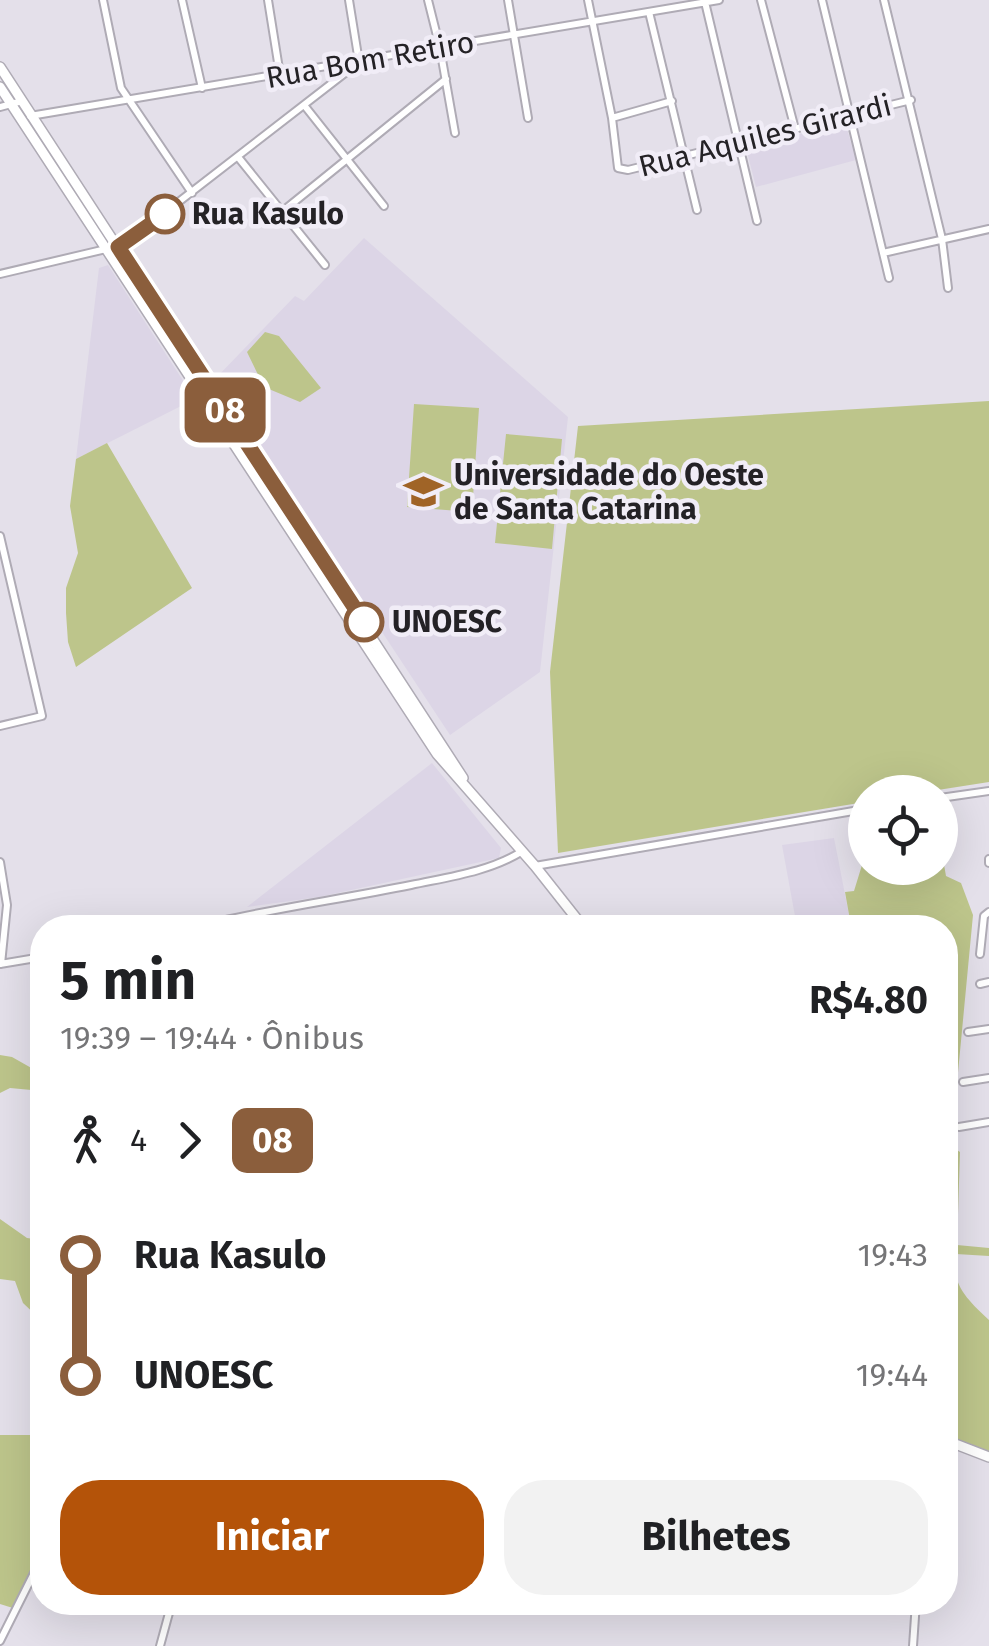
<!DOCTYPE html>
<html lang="pt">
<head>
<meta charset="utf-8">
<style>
  body { margin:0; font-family:"Fira Sans",sans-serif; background:#f2f2f2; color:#202124; height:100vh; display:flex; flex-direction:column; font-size:38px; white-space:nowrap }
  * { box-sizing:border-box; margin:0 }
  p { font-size:32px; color:#757577 }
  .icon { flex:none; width:55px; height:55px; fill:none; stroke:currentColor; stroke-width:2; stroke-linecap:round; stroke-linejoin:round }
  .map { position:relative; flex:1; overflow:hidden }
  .side { position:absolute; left:30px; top:915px; width:928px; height:700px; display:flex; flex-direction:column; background:#fff; border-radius:40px; box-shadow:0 10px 40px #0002 }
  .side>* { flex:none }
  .badge { padding:0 20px; border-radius:15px; font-size:35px; line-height:65px }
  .fabs { position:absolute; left:848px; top:775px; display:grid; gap:20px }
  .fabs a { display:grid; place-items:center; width:110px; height:110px; border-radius:50%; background:#fff; box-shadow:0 10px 40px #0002; font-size:50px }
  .map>.badge { position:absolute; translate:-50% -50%; box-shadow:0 0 0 5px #fff }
  .legs { display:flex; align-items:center; gap:15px; height:110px; padding:0 30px; font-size:32px }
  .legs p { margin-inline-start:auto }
  .summary { display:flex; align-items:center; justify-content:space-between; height:170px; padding:0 30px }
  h1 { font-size:55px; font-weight:700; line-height:75px }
  .primary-button { display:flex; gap:20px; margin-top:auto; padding:20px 30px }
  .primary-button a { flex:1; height:115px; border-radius:40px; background:#b45309; color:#fff; font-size:40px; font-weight:700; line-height:115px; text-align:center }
  .primary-button a+a { background:#f2f2f2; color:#202124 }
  ul { padding:0 30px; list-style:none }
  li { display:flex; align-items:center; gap:35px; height:120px; font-size:38px }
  li i { display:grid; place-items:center; width:15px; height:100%; margin:0 12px; background:currentColor }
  li i::after { content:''; width:25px; height:25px; margin:-12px; border:8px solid; border-radius:50%; background:#fff }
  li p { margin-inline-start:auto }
  li:first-child i { background:linear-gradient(#0000 50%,currentColor 0) }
  li:last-child i { background:linear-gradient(currentColor 50%,#0000 0) }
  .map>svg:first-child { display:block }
  .built { fill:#dcd5e6 }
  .green { fill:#bdc58b }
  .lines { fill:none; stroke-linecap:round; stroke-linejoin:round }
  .minor-casing { stroke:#afabb5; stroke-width:10 }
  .tertiary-casing { stroke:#afabb5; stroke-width:12 }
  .minor { stroke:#fff; stroke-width:6 }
  .tertiary { stroke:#fff; stroke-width:9 }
  .line-1-casing { stroke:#fff; stroke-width:22 }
  .line-1 { stroke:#8b5e3c; stroke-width:15 }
  .stop-1-dot { fill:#fff; stroke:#8b5e3c; stroke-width:5 }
  .labels { text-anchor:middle; stroke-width:9; stroke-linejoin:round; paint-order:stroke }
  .street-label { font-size:30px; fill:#242226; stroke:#f1edf7 }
  .stop-label { font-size:30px; font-weight:bold; fill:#242226; stroke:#f1edf7; text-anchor:start }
  .poi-label { font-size:30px; font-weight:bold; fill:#242226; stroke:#f1edf7; text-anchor:start }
</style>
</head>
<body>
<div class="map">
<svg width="989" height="1646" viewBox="0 0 989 1646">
  <rect width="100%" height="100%" fill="#e4e0ea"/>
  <!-- built -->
  <path class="built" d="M845,122L856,160L756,187L746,148Z
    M364,238L568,417L540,672L450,735L215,379L295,296L304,301Z
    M108,265L195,399L76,459L99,268Z
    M432,763L501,848L499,858L319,897L247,907Z
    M834,838L850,920L872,918L874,927H797L782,845Z"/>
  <!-- green -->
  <path class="green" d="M265,332L279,336L321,388L300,402L264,387L247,352Z
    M989,401V782L925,792H865V802L558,853L550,672L578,426Z
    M414,404L479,408L472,512L407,507Z
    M506,434L562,439L552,549L495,543Z
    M107,443L192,588L76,667L68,642L66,613V588L78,553L70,506L76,459Z
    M865,811V868H940V842L946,876L961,883L973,915L951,1146L960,1152L957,1245L989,1248V1256L956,1254C949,1284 970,1302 989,1320V1453L945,1435V1205L956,1165H945V928L874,927L871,918L850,920L845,892L854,891L862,865Z
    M0,1055L12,1057L42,1074V1091L10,1088L0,1093Z
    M0,1219L27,1238L42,1240V1321L23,1303L15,1281L0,1279Z
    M0,1435H42V1557L16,1609L0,1604Z"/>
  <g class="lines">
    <defs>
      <path id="minor" d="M103,0L121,88L192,193
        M182,0L202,88
        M268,0L280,75
        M349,0L359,62
        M428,0L440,48L455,133
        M508,0L528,118
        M588,0L612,118L618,168L628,170L911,100
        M761,0L795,129
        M822,0L889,278
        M884,0L942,239L948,288
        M705,2L757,221
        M649,12L697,210
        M304,105L384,206
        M0,107L22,101
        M30,116L719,0
        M612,118L672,101
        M238,157L325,265
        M283,211L446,79
        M883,253L989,229
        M0,274L123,245L358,63
        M0,536L42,716L0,726
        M940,798L989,791
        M989,859V863
        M0,862L7,905L1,964
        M535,866L865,809
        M190,928C263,910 337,900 411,885C448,877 488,872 521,852
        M980,954L984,916L989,912
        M0,964L42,957
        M980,984L989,982
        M968,1032L989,1029
        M963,1082L989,1078
        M959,1127L989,1122
        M0,1641L42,1557
        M160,1646L172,1602
        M913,1646L916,1602"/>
      <path id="tertiary" d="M0,67L463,778
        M0,87L437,754L535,866L584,928
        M945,1440L989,1457"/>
    </defs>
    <!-- minor casing -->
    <use href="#minor" class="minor-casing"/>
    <!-- tertiary casing -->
    <use href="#tertiary" class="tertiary-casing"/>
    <!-- minor -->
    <use href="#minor" class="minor"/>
    <!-- tertiary -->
    <use href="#tertiary" class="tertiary"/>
  </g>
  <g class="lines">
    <defs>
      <path id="line-1" d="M165,214L118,247L364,622"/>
    </defs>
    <!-- line-1 casing -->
    <use href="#line-1" class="line-1-casing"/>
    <!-- line-1 -->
    <use href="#line-1" class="line-1"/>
  </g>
  <!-- icons -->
  <defs>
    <symbol id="university-bare" viewBox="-9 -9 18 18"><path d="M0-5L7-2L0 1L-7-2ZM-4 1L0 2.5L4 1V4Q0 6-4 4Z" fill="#a06427" stroke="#f1edf7" stroke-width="2.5" paint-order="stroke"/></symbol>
  </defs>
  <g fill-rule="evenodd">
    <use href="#university-bare" x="396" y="464" width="55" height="55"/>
  </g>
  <!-- markers -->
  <g class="stop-1-dot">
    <circle cx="165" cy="214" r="18"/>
    <circle cx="364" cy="622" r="18"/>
  </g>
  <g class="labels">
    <!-- street labels -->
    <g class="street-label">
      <text transform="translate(370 60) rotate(-10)" y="10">Rua Bom Retiro</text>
      <text transform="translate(765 136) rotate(-14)" y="10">Rua Aquiles Girardi</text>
    </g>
    <!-- stop labels -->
    <g class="stop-label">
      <text x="192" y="224">Rua Kasulo</text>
      <text x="392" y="632">UNOESC</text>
    </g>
    <!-- poi labels -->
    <g class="poi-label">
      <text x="454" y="485">Universidade do Oeste<tspan x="454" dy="34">de Santa Catarina</tspan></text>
    </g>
  </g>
</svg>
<div class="fabs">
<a><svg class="icon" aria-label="locate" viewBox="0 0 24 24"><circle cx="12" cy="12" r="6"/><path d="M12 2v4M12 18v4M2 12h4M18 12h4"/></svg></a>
</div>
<b class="badge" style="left:225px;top:410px;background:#8b5e3c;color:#fff">08</b>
<section class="side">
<div class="summary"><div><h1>5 min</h1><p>19:39 – 19:44 · Ônibus</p></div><b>R$4.80</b></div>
<div class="legs"><svg class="icon" aria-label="walk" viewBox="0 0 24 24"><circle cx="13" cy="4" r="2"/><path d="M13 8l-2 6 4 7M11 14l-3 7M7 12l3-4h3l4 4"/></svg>4<svg class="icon" aria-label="forward" viewBox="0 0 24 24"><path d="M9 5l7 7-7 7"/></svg><b class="badge" style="background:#8b5e3c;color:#fff">08</b></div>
<ul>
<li><i style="color:#8b5e3c"></i><b>Rua Kasulo</b><p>19:43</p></li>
<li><i style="color:#8b5e3c"></i><b>UNOESC</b><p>19:44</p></li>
</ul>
<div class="primary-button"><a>Iniciar</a><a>Bilhetes</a></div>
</section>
</div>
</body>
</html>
